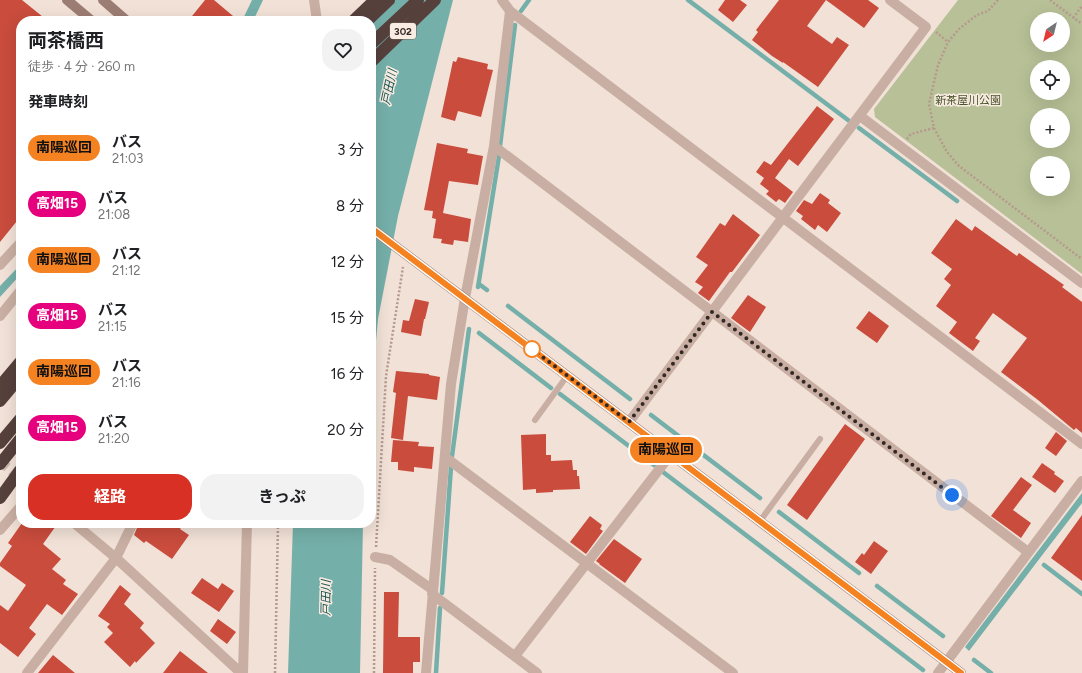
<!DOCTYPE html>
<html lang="ja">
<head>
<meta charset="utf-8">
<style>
  body { margin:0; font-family:Figtree,"Noto Sans JP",sans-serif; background:#f2f2f2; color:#202124; height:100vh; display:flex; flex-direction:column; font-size:15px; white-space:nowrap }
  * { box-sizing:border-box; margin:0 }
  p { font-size:13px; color:#757577 }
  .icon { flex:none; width:22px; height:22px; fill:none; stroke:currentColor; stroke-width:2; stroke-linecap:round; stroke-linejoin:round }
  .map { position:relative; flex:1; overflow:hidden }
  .panel { position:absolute; left:16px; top:16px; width:360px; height:512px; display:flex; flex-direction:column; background:#fff; border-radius:16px; box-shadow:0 4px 16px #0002 }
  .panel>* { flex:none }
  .badge { padding:0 8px; border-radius:13px; font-size:14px; line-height:26px }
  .needle { width:26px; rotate:215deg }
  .buttons { position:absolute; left:1030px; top:12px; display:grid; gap:8px }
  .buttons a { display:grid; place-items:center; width:40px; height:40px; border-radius:50%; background:#fff; box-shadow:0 4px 16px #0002; font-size:20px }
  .you { position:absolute; width:20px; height:20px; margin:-10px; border:3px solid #fff; border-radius:50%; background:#1a73e8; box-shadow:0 0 0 6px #1a73e833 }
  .map>.badge { position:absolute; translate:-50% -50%; box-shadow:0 0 0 2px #fff }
  h2 { padding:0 12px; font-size:15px; line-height:36px }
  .round { display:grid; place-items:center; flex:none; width:42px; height:42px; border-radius:16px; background:#f2f2f2 }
  .overview { display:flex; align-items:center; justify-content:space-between; height:68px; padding:0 12px }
  h1 { font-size:19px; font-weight:700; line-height:30px }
  .button { display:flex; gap:8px; margin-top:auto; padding:8px 12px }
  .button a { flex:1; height:46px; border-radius:16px; background:#d93025; color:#fff; font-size:16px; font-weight:700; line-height:46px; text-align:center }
  .button a+a { background:#f2f2f2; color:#202124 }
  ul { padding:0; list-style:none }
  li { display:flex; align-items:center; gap:12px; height:56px; padding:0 12px }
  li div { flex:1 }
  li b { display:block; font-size:15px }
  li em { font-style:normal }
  li .badge { min-width:44px; font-weight:700; text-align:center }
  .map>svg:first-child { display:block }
  .green { fill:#b8c097; fill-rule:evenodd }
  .water { fill:#75afa9 }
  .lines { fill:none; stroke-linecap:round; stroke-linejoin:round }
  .stream { stroke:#75afa9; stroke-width:4.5 }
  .building { fill:#c94c3d }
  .street-tunnel { stroke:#cbbcb3; stroke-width:10; stroke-dasharray:10 5; stroke-linecap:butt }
  .path { stroke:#b5998d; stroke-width:2.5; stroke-dasharray:2 2; stroke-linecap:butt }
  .lane { stroke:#c9afa3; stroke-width:6 }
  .street { stroke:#c9afa3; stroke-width:10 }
  .secondary { stroke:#9c7d74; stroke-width:10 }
  .highway { stroke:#55403c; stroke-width:12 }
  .line-casing { stroke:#fff; stroke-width:9 }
  .line { stroke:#f58220; stroke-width:6 }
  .walk { stroke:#342825; stroke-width:4; stroke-dasharray:0 7.2 }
  .stop-dot { fill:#fff; stroke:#f58220; stroke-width:2 }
  .labels { text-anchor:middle; stroke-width:3; stroke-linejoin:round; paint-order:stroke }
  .shield { fill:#f9ece3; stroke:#6f635e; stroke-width:1 }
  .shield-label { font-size:10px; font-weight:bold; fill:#342825 }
  .park-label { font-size:11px; fill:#495228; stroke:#f9ece3 }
  .water-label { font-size:12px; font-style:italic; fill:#1a5651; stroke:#f9ece3 }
</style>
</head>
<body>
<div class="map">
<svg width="1082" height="673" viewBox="0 0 1082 673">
  <rect width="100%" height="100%" fill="#f1e1d7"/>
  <!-- green -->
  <path class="green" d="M958,0H1082V274L875,117L874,109ZM1037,19H1063V45H1037ZM1037,67H1063V93H1037ZM1037,115H1063V141H1037ZM1037,163H1063V189H1037Z"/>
  <!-- water -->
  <path class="water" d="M252,0H263L253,21H242Z
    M371,0H453L398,216L378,319L371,396Z
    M21,264V274L0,297V286Z
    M1082,493V503L969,651L965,647Z
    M293,523H363L360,673H288Z"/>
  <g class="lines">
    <!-- stream -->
    <path class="stream" d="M688,0L848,120
      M521,11L529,0
      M859,128L957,201
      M500,146L515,25
      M479,284L487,290
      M478,287L499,156
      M508,306L630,399
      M479,333L551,388
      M560,394L654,465
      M651,415L760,498
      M452,456L469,329
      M663,472L923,670
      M779,512L859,573
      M1044,565L1082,594
      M877,586L943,636
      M442,593L451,467
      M974,660L991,673
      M436,673L440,608"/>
  </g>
  <!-- building -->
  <path class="building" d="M0,0H22L48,21H21V216L0,242Z
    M205,0H214L239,21H188Z
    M725,0H740L747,5L733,22L718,10Z
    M779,0H868L879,8L864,28L826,0L807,26L832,44L837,37L849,45L818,87L783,62V63L772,56L752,40L758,32L756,30Z
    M458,57L488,64L487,69L493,70L481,117L458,111L455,121L441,117L453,61L456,62Z
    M817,106L834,119L798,166L789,159L775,178L793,192L785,203L779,199L776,202L766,194L769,191L760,184L764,178L756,172L764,161L771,165Z
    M437,143L468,149L467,153L483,156L478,185L449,181L443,213L471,219L468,242L454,240L453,245L441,243L442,239L433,238L436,219L432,218L433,211L424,210Z
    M820,193L830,200L828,203L841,213L827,232L818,225L815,230L801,219L803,216L796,211L804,200L812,204Z
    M733,214L760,235L732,272H730L709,301L698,293L703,287L695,282L708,265L696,257L720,223L725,226Z
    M956,219L972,231L975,226L1017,256L1019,253L1064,285L1062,287L1082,302V433L1076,428L1074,430L1038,400L1001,372L1027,338L993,313L975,338L980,341L973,351L949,333L957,322L936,306L951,285L944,279L952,269L931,253Z
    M748,295L766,307L750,332L731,318Z
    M415,299L429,302L425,319H424L421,336L401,332L403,320L409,321Z
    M869,311L889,326L877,343L856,328Z
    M396,371L429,374V375L440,377L437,400L408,396L403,440L391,438L396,393L393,392Z
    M845,424L865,439L807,520L787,505Z
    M1056,432L1067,441L1056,456L1045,448Z
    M546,434V455H551V461L572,460L573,470H577V476H579L580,489L553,490V492L536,493V489L523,490L521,435Z
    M393,440L419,442L418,446L434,447L432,469L414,467V472L398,470V462H391Z
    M1042,463L1055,472L1054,474L1064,481L1055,493L1032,477Z
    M1021,477L1032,485L1013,510L1031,523L1021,538L991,516Z
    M1082,515V581L1051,558Z
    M590,516L602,525L600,529L603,531L586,554L570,542Z
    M22,523H58L43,544L61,559L52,569L66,580L63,584L78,594L62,615L47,604L29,628L36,634L18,657L0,643V605L8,611L26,585L0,566V563L12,546L8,543Z
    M139,523H184L180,529L189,535L172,559L146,541L144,543L134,535Z
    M614,539L642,559L625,583L599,564H600L596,561Z
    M874,541L888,551L871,574L855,562L862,553L864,555Z
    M202,578L218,589L222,583L234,591L219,612L191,593Z
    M120,585L131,594L124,604L144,623L140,628L155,643L136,663L135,661L130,667L104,642L113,633L107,627L110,624L98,616Z
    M384,592H399L398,637H420V662H413V673H383Z
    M218,619L236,632L227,644L210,631Z
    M180,651L208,673H163Z
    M53,655L75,673H38Z"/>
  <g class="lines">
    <!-- street-tunnel -->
    <path class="street-tunnel" d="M0,461L21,479"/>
    <!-- path -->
    <path class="path" d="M998,0L988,11L977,15L959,29L948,42L938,65L934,82L929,104L934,128L947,152L959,166L1082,259
      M1050,0L1082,24
      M1073,18L1082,6
      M936,32L948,42
      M907,139L911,134L934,128
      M376,547L386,376L403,267
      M275,673L278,523
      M374,673L375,568"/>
    <!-- lane -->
    <path class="lane" d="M535,420L567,376
      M760,521L820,439"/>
    <!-- street -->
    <path class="street" d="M314,0L317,21
      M502,0L510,11L1082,444
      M860,116L1082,283
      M494,146L1028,552
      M0,265L21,242
      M0,316L21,290
      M629,422L926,27L890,0
      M445,457L733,673
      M74,523L116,558L241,673
      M0,530L21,506
      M375,557L390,560L433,590
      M432,594L537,673
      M515,656L671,454
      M27,673L116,558L133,523
      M243,673L247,523
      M426,673L451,384L465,298L494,146L510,11
      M938,673L1082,481"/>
    <!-- secondary -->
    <path class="secondary" d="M67,0L92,21
      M103,0L127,21
      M371,228L961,673"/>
    <!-- highway -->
    <path class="highway" d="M353,21L375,0
      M367,21L389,0
      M371,44L418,0
      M371,62L435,0
      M0,386L21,361
      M0,401L21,376
      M0,443L21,418
      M0,464L21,438
      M0,498L21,469"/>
  </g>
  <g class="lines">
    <defs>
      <path id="line" d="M371,228L961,673"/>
    </defs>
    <!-- line casing -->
    <use href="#line" class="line-casing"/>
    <!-- line -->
    <use href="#line" class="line"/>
    <!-- walk -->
    <path class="walk" d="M532,349L629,422L712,312L952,495"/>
  </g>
  <!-- markers -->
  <circle class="stop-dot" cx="532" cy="349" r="8"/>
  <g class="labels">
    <!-- shield labels -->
    <rect class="shield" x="390" y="23" width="26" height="16" rx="3"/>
    <g class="shield-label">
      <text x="403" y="35">302</text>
    </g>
    <!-- park labels -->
    <g class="park-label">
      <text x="968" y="104">新茶屋川公園</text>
    </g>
    <!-- water labels -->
    <g class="water-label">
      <text transform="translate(389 87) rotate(-78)" y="4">戸田川</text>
      <text transform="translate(326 598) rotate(-89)" y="4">戸田川</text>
    </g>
  </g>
</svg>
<div class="buttons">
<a><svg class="needle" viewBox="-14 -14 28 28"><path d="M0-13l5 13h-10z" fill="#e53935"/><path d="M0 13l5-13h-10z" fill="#757577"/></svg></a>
<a><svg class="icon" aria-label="locate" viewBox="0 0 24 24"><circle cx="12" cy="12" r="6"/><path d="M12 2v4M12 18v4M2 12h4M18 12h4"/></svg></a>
<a>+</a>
<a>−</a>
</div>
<div class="you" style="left:952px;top:495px"></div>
<b class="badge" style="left:666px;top:450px;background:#f58220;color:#111">南陽巡回</b>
<section class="panel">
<div class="overview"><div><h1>両茶橋西</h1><p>徒歩 · 4 分 · 260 m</p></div><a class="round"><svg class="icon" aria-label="heart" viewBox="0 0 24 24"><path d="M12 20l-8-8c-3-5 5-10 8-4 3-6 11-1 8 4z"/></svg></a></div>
<h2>発車時刻</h2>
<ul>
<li><span class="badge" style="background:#f58220;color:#111">南陽巡回</span><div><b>バス</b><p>21:03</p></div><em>3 分</em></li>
<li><span class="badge" style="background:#e6007e;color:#fff">高畑15</span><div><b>バス</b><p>21:08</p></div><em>8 分</em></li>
<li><span class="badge" style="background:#f58220;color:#111">南陽巡回</span><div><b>バス</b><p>21:12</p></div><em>12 分</em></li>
<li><span class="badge" style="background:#e6007e;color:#fff">高畑15</span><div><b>バス</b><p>21:15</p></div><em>15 分</em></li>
<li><span class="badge" style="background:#f58220;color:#111">南陽巡回</span><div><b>バス</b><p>21:16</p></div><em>16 分</em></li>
<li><span class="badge" style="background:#e6007e;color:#fff">高畑15</span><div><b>バス</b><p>21:20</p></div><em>20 分</em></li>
</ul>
<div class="button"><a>経路</a><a>きっぷ</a></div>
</section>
</div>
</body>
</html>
